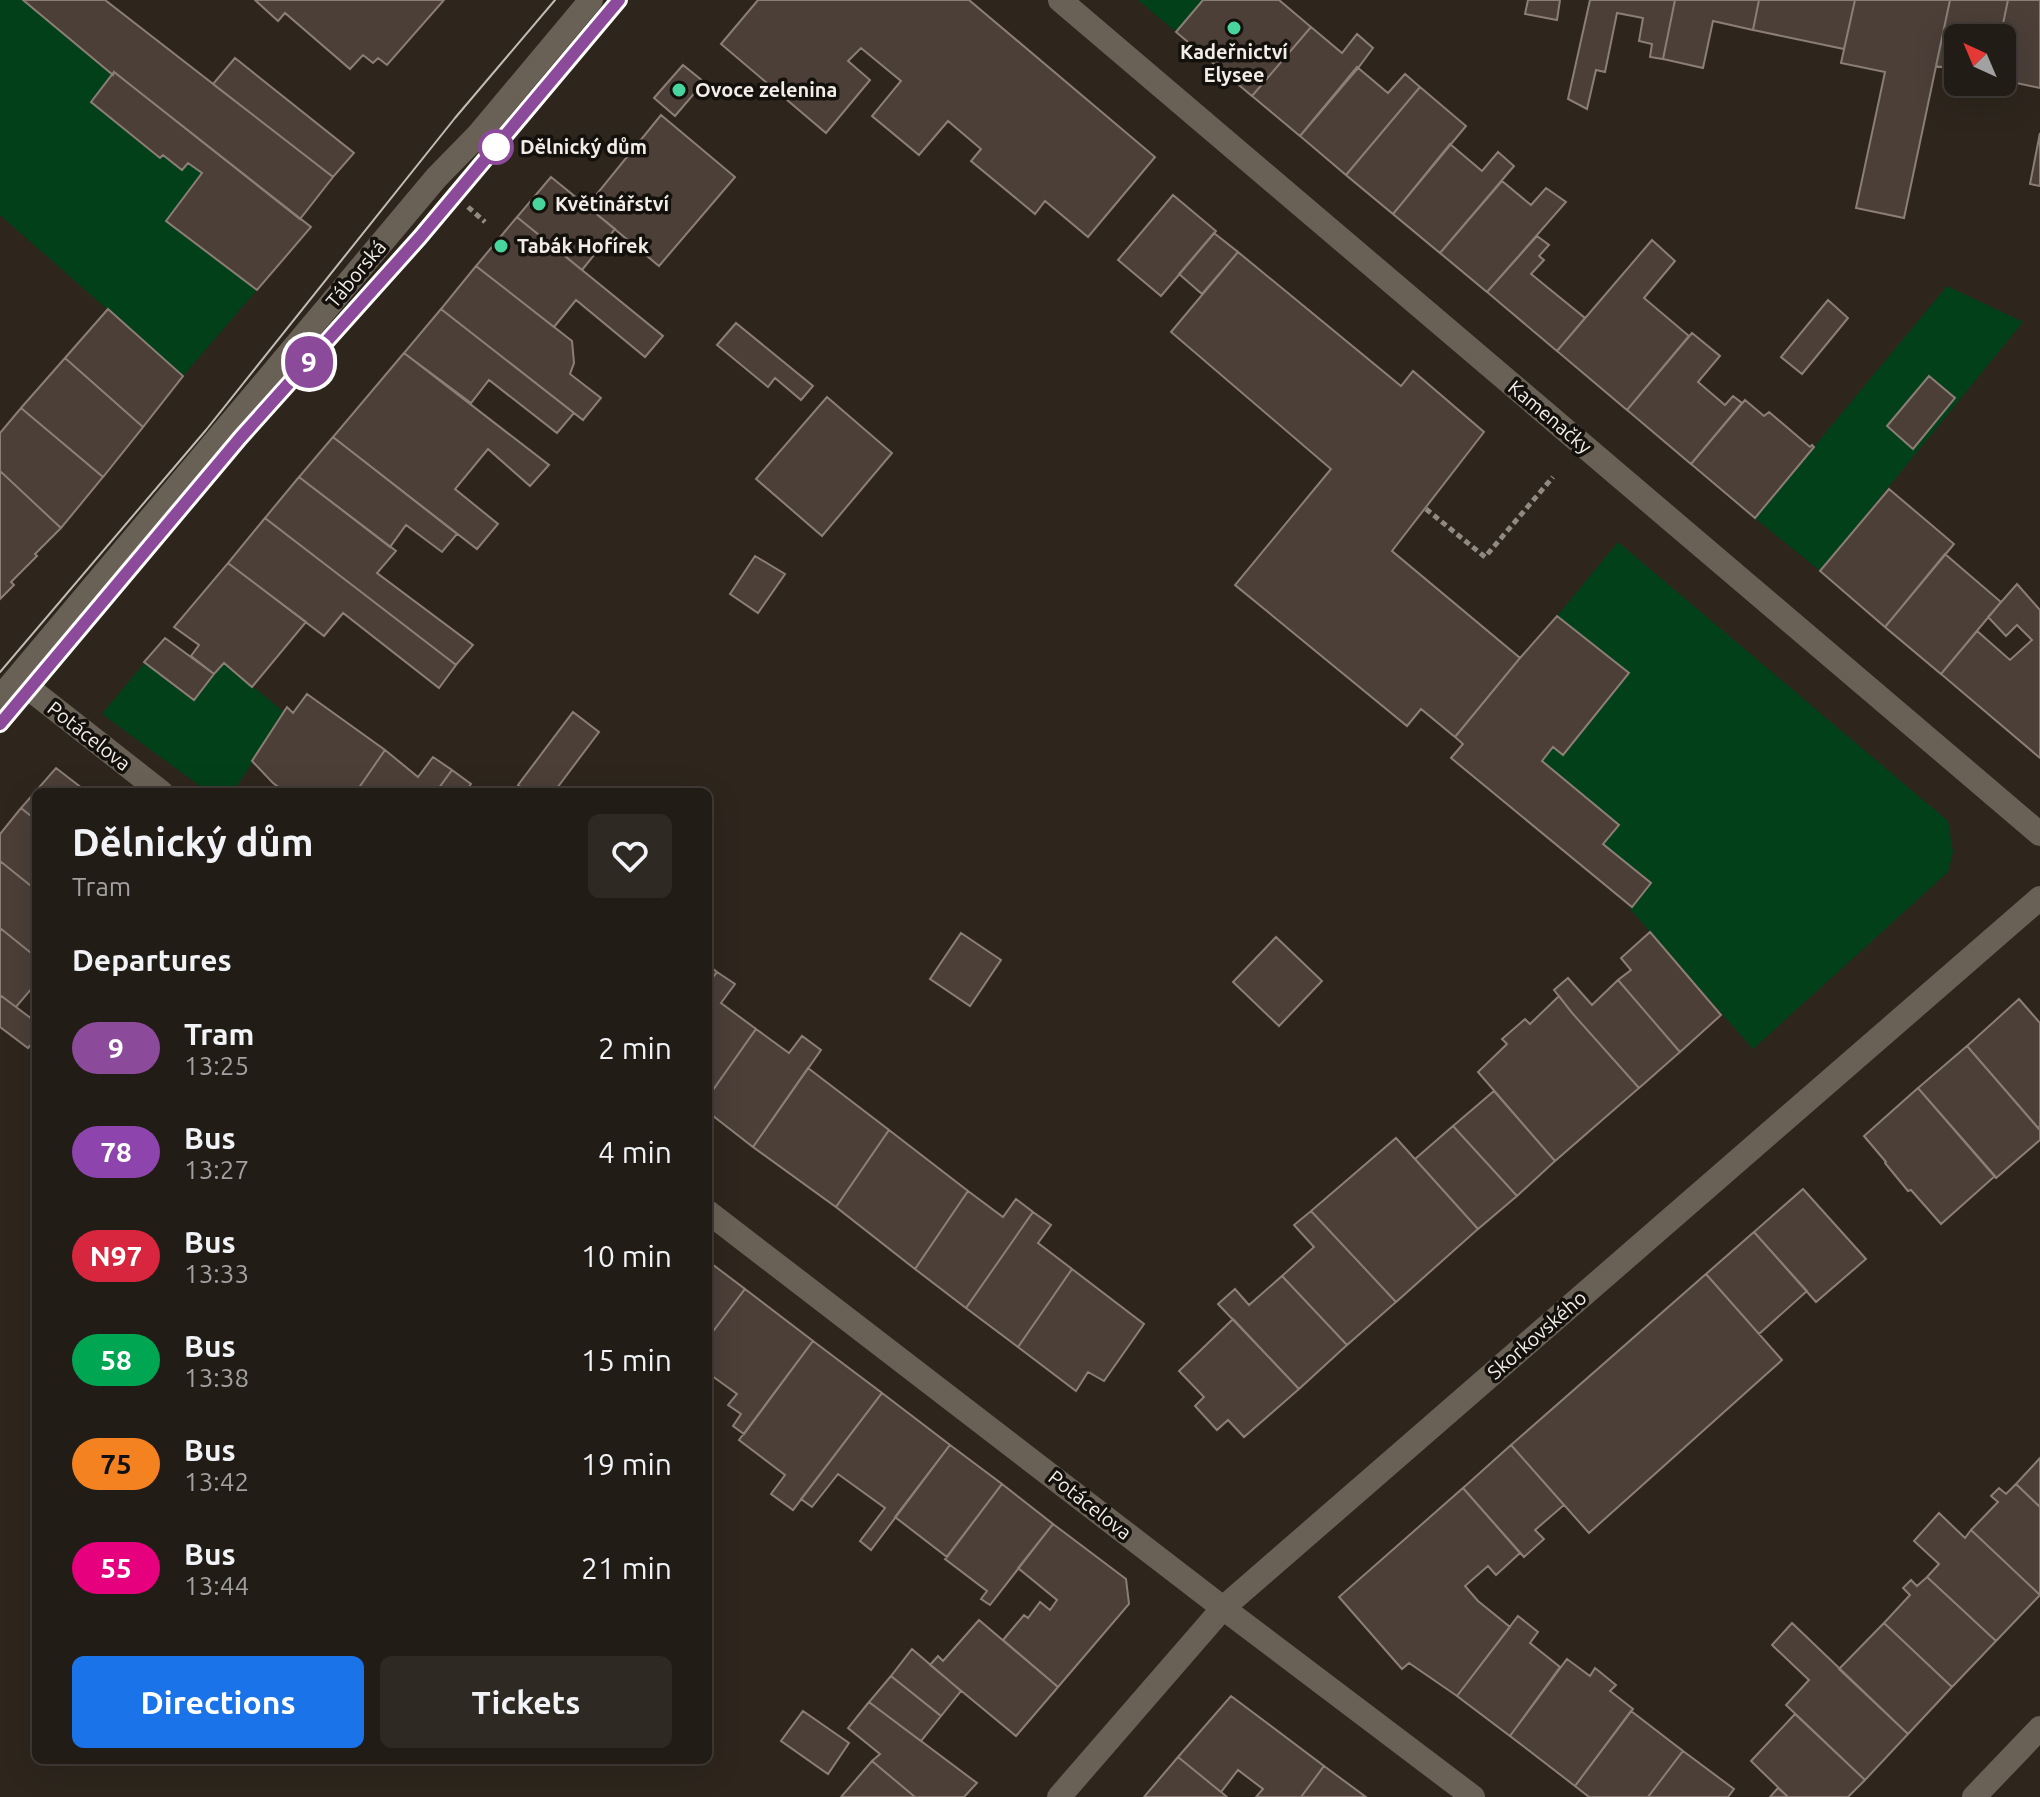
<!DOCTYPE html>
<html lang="en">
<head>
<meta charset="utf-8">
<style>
  body { margin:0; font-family:Ubuntu,sans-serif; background:#2e2923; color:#f1f3f6; height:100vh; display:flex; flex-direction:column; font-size:30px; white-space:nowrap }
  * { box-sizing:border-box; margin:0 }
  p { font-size:26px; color:#a2a1a1 }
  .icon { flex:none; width:44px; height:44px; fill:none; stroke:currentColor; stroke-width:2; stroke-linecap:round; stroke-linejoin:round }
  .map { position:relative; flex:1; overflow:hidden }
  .panel { position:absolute; left:32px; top:788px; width:680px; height:976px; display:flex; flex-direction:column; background:#221c16; border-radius:12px; box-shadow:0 8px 32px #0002,0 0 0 2px #3f3a35 }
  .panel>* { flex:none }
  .badge { padding:0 16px; border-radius:26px; font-size:28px; line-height:52px }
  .needle { width:52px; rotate:316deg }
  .tools { position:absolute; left:1944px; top:24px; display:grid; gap:16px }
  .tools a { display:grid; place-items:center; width:72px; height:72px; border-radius:12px; background:#221c16; box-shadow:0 8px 32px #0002,0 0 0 2px #3f3a35; font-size:40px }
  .map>.badge { position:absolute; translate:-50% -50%; box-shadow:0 0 0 4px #fff }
  h2 { padding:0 40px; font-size:30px; line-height:72px }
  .round { display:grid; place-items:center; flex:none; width:84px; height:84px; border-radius:12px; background:#2e2923 }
  .summary { display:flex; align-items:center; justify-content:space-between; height:136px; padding:0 40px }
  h1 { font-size:38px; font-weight:700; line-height:60px }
  .primary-button { display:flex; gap:16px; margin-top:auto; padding:16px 40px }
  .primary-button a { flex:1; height:92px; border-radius:12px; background:#1a73e8; color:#fff; font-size:32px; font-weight:700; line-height:92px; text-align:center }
  .primary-button a+a { background:#2e2923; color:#f1f3f6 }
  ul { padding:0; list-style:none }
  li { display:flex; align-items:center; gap:24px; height:104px; padding:0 40px }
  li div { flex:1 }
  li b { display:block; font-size:30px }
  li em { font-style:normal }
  li .badge { min-width:88px; font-weight:700; text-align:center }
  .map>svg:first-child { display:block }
  .green { fill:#024019 }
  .building { fill:#4b3f38; stroke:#8c7e77; stroke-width:2 }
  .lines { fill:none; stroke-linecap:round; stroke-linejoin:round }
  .path { stroke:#908a82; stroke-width:5; stroke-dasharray:6 4; stroke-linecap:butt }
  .street { stroke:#6a6156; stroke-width:24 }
  .secondary { stroke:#6a6156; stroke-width:24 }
  .tram { stroke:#c1bcb5; stroke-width:2 }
  .line-casing { stroke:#fff; stroke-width:18 }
  .line { stroke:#8c4a9a; stroke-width:12 }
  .poi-dot { fill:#48d49d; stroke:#14100c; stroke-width:3 }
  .stop-dot { fill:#fff; stroke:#8c4a9a; stroke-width:4 }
  .labels { text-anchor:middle; stroke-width:7; stroke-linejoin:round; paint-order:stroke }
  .poi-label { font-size:20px; font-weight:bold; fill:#f2ede7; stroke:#14100c; text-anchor:start }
  .stop-label { font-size:20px; font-weight:bold; fill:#f2ede7; stroke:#14100c; text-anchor:start }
  .street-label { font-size:20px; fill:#f2ede7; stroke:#14100c }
</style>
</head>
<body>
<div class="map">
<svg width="2040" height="1797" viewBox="0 0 2040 1797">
  <rect width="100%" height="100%" fill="#2e261d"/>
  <!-- green -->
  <path class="green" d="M0,0H23L190,136L311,227L183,376L0,215Z
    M1138,0H1203L1176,32Z
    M1947,286L2023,322L1820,571L1755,518Z
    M1618,542L1948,821L1953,852L1948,872L1753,1049L1630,909L1650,883L1603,844L1618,825L1542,761L1553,747L1563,755L1629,673L1557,616Z
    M165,638L213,674L224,663L285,713L233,792H208L102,714Z"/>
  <!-- building -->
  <path class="building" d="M23,0H105L333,177L300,219L114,72L113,75Z
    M255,0H444L387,65L378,58L373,63L363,55L350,69L285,13L278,21Z
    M758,0H969L1155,157L1088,237L1045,201L1035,214L971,161L981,149L948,121L919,155L872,116L901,81L861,48L848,61L870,80L826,133L721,44Z
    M1203,0H1279L1311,27L1252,96L1176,32Z
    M1528,0H1560L1557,20L1525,14Z
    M1590,0H1675L1663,59L1650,57L1652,44L1639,41L1643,18L1617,13L1605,72L1596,70L1587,109L1568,99Z
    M1675,0H1759L1753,30L1713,21L1703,68L1663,59Z
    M1759,0H1855L1844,49L1753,30Z
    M1855,0H1950L1904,218L1856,208L1885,72L1841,63Z
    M1950,0H2008L2000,38H1958V70L1936,66Z
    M2008,0H2040V88L2002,80V38H2000Z
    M1311,27L1342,53L1357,34L1373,48L1358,68L1300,136L1252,96Z
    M235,58L354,153L333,177L213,84Z
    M683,65L704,82L675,116L654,98Z
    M1357,67L1388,93L1405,74L1420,87L1346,175L1300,136Z
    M114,72L311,227L257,290L166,221L202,173L188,163L182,170L163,155L160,158L91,102Z
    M1420,87L1466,126L1393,214L1346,175Z
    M661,115L735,177L659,266L587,206Z
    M2040,133V186L2030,184Z
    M1450,144L1482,171L1498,152L1514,166L1440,253L1393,214Z
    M551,177L615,229L582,270L517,217Z
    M1502,181L1531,205L1546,188L1566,202L1487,292L1440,253Z
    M1173,195L1216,231L1161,296L1118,260Z
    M517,217L663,336L645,357L576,300L554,327L476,266Z
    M1214,233L1238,252L1202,294L1179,274Z
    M1537,236L1549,245L1539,256L1544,260L1531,274L1585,318L1557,351L1487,292Z
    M1652,240L1675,261L1644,298L1689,336L1627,410L1557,351Z
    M1238,252L1401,386L1413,371L1484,432L1392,551L1520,658L1455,737L1421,709L1407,726L1235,585L1331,469L1171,332Z
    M476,266L572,341L574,363L570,374L601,398L583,420L441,309Z
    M1828,300L1848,318L1802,374L1781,357Z
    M108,309L183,376L143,427L65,358Z
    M441,309L574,413L557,433L489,380L471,403L404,353Z
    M736,323L813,386L801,400L775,378L768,387L717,345Z
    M1692,333L1720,356L1698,382L1725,405L1733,396L1742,403L1691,464L1627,410Z
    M404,353L549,465L530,486L488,449L455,489L498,524L477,549L333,437Z
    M65,358L143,427L103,477L21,408Z
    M1929,376L1955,398L1913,449L1887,426Z
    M827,397L892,453L822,536L756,479Z
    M1745,400L1764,416L1769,412L1810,447L1812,445L1814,447L1755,518L1691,464Z
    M21,408L103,477L61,528L0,471V433Z
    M333,437L457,534L442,552L406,525L390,547L299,477Z
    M0,471L61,528L35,554L37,556L11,582L14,585L0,599Z
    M299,477L396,551L377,573L473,645L456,665L265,518Z
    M1889,489L1954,544L1885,627L1820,571Z
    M265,518L456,665L439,688L343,613L324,636L228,563Z
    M1945,554L2001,602L1941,674L1885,627Z
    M755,556L785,574L758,613L730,594Z
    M228,563L306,622L252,687L224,663L214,674L191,656L199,645L174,627Z
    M2017,584L2040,610V758L1941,674L1977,631L2010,660L2032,640L2017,625L2006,636L1988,617Z
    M1557,616L1629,673L1563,755L1553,747L1542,761L1619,825L1603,844L1651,883L1632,907L1451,758L1463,744L1455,737L1520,658Z
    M165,638L214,674L194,700L144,662Z
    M307,694L385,750L356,792H285L273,783L252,761L287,707L293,713Z
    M573,712L599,732L554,792H528L518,785Z
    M385,750L418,777L433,757L452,770L436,792H356Z
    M56,768L87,792H36V820L21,808Z
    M452,770L471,784L465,792H436Z
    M21,808L36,820V890L0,861V834Z
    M0,861L36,890V957L0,928Z
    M0,928L36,957V991L32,988L16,1007L0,995Z
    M1650,932L1721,1015L1680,1052L1618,980L1631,970L1621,958Z
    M961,933L1001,960L970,1006L930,979Z
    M1276,937L1322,981L1279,1026L1233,982Z
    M708,965L717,972L708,984Z
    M717,972L735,984L721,1003L756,1029L708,1097V984Z
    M1568,978L1592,1005L1618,980L1680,1052L1639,1088L1573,1014L1554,990Z
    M0,995L36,1022V1038L28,1048L0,1027Z
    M1559,996L1573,1014L1639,1088L1555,1161L1478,1072L1507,1044L1502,1039L1525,1019L1530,1024Z
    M2019,999L2040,1023V1126L2038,1128L1967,1046Z
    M756,1029L789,1053L802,1036L821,1050L753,1147L708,1112V1097Z
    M1967,1046L2040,1130V1140L1996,1178L1918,1088Z
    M808,1068L889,1130L836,1207L753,1147Z
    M1918,1088L1995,1176L1941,1224L1911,1190L1908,1191L1885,1163L1886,1162L1864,1136Z
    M1494,1091L1555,1161L1517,1196L1453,1126Z
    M1453,1126L1517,1196L1478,1229L1415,1159Z
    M889,1130L968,1191L915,1269L836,1207Z
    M1396,1138L1478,1229L1396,1302L1311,1211Z
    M1803,1189L1866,1259L1816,1302L1754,1232Z
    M968,1191L1003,1217L1016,1199L1033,1212L966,1308L915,1269Z
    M1311,1211L1396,1302L1347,1345L1282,1276L1314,1247L1294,1225Z
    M1033,1212L1051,1225L1038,1243L1072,1269L1018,1347L966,1308Z
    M1754,1232L1807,1291L1759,1334L1706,1274Z
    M708,1261L745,1289L708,1338Z
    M1072,1269L1144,1324L1104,1381L1088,1372L1076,1391L1018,1347Z
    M1706,1274L1782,1360L1589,1533L1511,1445Z
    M1282,1276L1347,1345L1299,1389L1218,1304L1235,1289L1249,1305Z
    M745,1289L813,1341L744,1434L733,1426L741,1414L728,1405L737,1394L708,1373V1338Z
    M1233,1319L1299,1389L1244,1437L1228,1420L1217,1430L1195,1406L1204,1397L1179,1371Z
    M813,1341L882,1393L793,1510L771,1494L785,1475L739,1440Z
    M882,1393L950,1445L871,1550L860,1541L885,1508L838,1474L812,1507L801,1499Z
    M950,1445L1002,1484L947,1557L895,1517Z
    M1511,1445L1564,1505L1535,1530L1544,1539L1524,1557L1463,1488Z
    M2040,1458V1507L2016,1484Z
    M1002,1484L1053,1524L990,1605L981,1599L987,1591L945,1559Z
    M2016,1484L2040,1507V1595L1971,1530L1998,1502L1991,1496L1999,1488L2006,1494Z
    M1463,1488L1520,1553L1496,1575L1488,1566L1465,1586L1478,1601L1510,1627L1457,1696L1409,1663L1402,1669L1339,1597Z
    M1939,1513L1965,1538L1971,1530L2040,1595L1996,1641L1927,1577L1939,1564L1914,1541Z
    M1053,1524L1126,1579L1129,1604L1058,1687L1003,1640L1024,1615L1028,1618L1040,1602L1050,1610L1057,1600L1018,1568Z
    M1927,1577L1996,1641L1952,1687L1884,1623L1910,1595L1903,1588L1911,1580L1917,1586Z
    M1518,1616L1538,1632L1530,1643L1560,1667L1510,1736L1457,1696Z
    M979,1620L1058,1687L1016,1736L930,1665L938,1656L943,1661Z
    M1792,1623L1908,1734L1865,1780L1786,1705L1809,1680L1772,1645Z
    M1884,1623L1952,1687L1908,1734L1839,1669Z
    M912,1649L961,1691L941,1716L891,1676Z
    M1567,1659L1590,1676L1595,1668L1616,1685L1610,1691L1633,1709L1575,1786L1510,1736Z
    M891,1676L941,1716L921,1741L869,1702Z
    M1231,1696L1324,1766L1301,1797H1256L1263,1789L1238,1770L1221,1792L1178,1757Z
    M869,1702L977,1783L964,1797H915L872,1761L880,1754L848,1728Z
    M803,1711L849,1743L828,1774L781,1741Z
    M1631,1711L1683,1751L1648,1797H1589L1575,1786Z
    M1795,1714L1865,1780L1848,1797H1788L1751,1761Z
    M1683,1751L1734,1789L1728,1797H1648Z
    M1178,1757L1221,1792L1227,1797H1144Z
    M872,1761L915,1797H841Z
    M1324,1766L1366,1797H1301Z
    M1778,1788L1788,1797H1770Z"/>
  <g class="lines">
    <!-- path -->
    <path class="path" d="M468,207L485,222
      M1426,509L1485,557L1553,477"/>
    <!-- street -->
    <path class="street" d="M1060,0L2040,834
      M17,679L161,792
      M708,1212L1223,1608L1473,1797
      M1059,1797L1223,1608L2040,898
      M1974,1797L2040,1728"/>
    <!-- secondary -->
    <path class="secondary" d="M0,698L436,178L478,135L591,0"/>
    <!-- tram -->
    <path class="tram" d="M0,672L206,430L455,118L555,0
      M0,724L240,438L420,237L619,0"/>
  </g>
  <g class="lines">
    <defs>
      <path id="line" d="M0,724L240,438L420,237L619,0"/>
    </defs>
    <!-- line casing -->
    <use href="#line" class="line-casing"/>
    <!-- line -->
    <use href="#line" class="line"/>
  </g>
  <!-- markers -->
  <g class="poi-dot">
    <circle cx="1234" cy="28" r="8"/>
    <circle cx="679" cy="90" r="8"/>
    <circle cx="539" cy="204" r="8"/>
    <circle cx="501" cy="246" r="8"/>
  </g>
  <circle class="stop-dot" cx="496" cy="147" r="16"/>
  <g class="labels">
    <!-- poi labels -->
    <g class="poi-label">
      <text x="1234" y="59" text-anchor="middle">Kadeřnictví<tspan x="1234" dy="23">Elysee</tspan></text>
      <text x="695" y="97">Ovoce zelenina</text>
      <text x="555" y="211">Květinářství</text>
      <text x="517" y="253">Tabák Hofírek</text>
    </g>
    <!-- stop labels -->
    <g class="stop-label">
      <text x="520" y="154">Dělnický dům</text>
    </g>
    <!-- street labels -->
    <g class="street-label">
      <text transform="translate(356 274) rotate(-50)" y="7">Táborská</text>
      <text transform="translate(1550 417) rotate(40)" y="7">Kamenačky</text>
      <text transform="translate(89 736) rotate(38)" y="7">Potácelova</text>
      <text transform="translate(1537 1335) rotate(-41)" y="7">Skorkovského</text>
      <text transform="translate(1090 1505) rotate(38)" y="7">Potácelova</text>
    </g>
  </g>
</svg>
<div class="tools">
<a><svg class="needle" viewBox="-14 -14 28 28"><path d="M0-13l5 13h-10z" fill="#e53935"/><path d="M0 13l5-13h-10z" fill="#a2a1a1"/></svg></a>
</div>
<b class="badge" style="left:309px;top:362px;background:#8c4a9a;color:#fff">9</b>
<section class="panel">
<div class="summary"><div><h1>Dělnický dům</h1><p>Tram</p></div><a class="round"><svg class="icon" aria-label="heart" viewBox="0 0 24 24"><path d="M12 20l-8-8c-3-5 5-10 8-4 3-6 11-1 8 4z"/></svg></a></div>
<h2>Departures</h2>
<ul>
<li><span class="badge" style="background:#8c4a9a;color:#fff">9</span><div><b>Tram</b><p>13:25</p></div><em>2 min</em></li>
<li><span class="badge" style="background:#8e44ad;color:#fff">78</span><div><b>Bus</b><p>13:27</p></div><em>4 min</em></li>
<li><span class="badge" style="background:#d7263d;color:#fff">N97</span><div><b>Bus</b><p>13:33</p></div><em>10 min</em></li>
<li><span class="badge" style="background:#00a651;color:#fff">58</span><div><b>Bus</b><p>13:38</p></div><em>15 min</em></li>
<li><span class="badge" style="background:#f58220;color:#111">75</span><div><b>Bus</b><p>13:42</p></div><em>19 min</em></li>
<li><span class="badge" style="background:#e6007e;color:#fff">55</span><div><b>Bus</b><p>13:44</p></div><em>21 min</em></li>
</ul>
<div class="primary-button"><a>Directions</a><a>Tickets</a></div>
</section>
</div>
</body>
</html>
